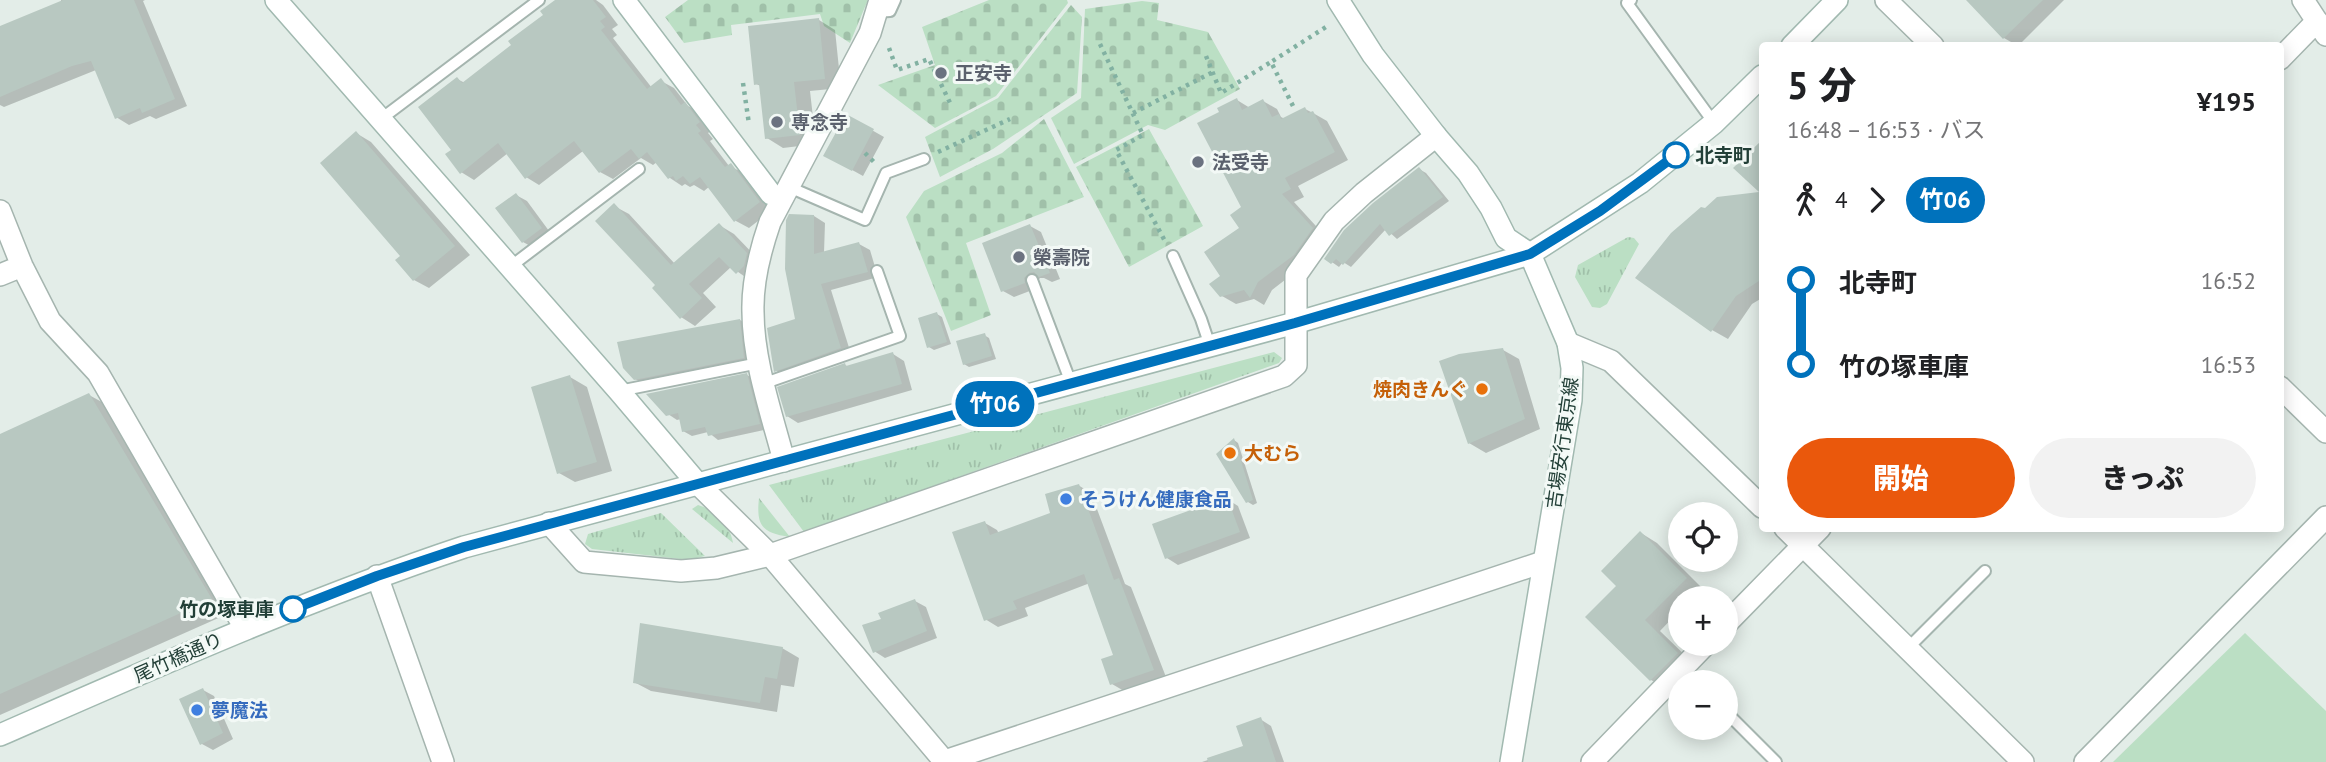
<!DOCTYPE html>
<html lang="ja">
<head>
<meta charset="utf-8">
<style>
  body { margin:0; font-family:"PT Sans","Noto Sans JP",sans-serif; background:#f2f2f2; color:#202124; height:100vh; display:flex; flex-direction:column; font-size:26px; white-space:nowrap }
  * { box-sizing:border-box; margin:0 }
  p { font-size:23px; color:#757577 }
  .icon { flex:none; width:38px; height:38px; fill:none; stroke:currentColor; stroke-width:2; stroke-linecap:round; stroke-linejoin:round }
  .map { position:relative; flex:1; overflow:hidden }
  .details { position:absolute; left:1759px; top:42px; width:525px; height:490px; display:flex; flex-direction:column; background:#fff; border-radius:7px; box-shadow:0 4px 18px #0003 }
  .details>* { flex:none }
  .badge { padding:0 14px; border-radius:23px; font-size:24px; line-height:46px }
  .tools { position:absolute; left:1668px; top:502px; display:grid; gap:14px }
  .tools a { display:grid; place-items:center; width:70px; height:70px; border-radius:50%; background:#fff; box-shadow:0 4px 18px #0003; font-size:35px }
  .map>.badge { position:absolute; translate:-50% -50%; box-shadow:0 0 0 4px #fff }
  .legs { display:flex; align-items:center; gap:10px; height:77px; padding:0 28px; font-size:23px }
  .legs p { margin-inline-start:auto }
  .head { display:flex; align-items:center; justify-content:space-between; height:119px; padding:0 28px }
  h1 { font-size:38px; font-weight:800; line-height:52px }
  .button { display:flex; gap:14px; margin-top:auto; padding:14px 28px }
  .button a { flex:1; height:80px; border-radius:42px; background:#ea580c; color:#fff; font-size:28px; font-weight:800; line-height:80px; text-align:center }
  .button a+a { background:#f2f2f2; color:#202124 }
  ul { padding:0 28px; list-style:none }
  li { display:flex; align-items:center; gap:24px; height:84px; font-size:26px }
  li i { display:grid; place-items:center; width:10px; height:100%; margin:0 9px; background:currentColor }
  li i::after { content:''; width:18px; height:18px; margin:-9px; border:5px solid; border-radius:50%; background:#fff }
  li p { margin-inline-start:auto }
  li:first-child i { background:linear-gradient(#0000 50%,currentColor 0) }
  li:last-child i { background:linear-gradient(currentColor 50%,#0000 0) }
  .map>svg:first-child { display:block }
  .grass { fill:url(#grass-tufts) }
  .cemetery { fill:url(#cemetery-stones) }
  .green { fill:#bbdfc4 }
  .shadow { fill:#0003 }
  .building { fill:#b8c8c1 }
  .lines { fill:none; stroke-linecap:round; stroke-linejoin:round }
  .lane-casing { stroke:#a5b5af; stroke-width:14 }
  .street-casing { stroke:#a5b5af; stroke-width:24 }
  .secondary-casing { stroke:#a1b9b0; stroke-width:24 }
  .path { stroke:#82b1a2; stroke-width:4.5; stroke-dasharray:3.5 5; stroke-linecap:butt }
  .lane { stroke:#fff; stroke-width:10 }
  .street { stroke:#fff; stroke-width:21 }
  .secondary { stroke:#fff; stroke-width:21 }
  .line-1-casing { stroke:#fff; stroke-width:16 }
  .line-1 { stroke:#0072bc; stroke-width:10 }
  .worship-dot { fill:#6b7280; stroke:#f3f9f6; stroke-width:2.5 }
  .stop-1-dot { fill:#fff; stroke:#0072bc; stroke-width:3.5 }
  .food-dot { fill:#e8710a; stroke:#f3f9f6; stroke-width:2.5 }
  .shop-dot { fill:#3f7fe0; stroke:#f3f9f6; stroke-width:2.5 }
  .labels { text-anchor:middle; stroke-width:6; stroke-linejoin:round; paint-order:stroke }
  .worship-label { font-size:19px; font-weight:bold; fill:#5b616d; stroke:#f3f9f6; text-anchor:start }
  .stop-label { font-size:19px; font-weight:bold; fill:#223f37; stroke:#f3f9f6; text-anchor:start }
  .food-label { font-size:19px; font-weight:bold; fill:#c56008; stroke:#f3f9f6; text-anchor:end }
  .street-label { font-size:19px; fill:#223f37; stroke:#f3f9f6 }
  .shop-label { font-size:19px; font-weight:bold; fill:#366cbe; stroke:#f3f9f6; text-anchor:start }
</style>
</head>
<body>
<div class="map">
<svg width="2326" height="762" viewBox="0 0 2326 762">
  <defs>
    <pattern id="grass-tufts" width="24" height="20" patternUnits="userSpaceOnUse" patternTransform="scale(1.75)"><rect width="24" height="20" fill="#bbdfc4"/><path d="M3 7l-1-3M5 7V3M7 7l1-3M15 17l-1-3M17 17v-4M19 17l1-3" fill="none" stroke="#a0c0a9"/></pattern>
    <pattern id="cemetery-stones" width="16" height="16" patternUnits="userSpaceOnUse" patternTransform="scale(1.75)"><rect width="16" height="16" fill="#bbdfc4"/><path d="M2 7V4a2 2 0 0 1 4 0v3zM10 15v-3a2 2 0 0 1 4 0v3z" fill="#a0c0a9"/></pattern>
  </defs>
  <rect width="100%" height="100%" fill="#e3ede8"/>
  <!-- grass -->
  <path class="grass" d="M1628,237L1634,238L1639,244L1607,304L1600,308L1592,307L1575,277L1578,265Z
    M1274,352L1282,358L1279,363L804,532L769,485Z
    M759,498L790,537C762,533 756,526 759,498Z
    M698,505C715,510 731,526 733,543L692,509Z
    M661,513L705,556L689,560L592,549L585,544L588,534Z"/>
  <!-- cemetery -->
  <path class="cemetery" d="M688,0H867V2L850,43L824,26L820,14L731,25L732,35L684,43L665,17Z
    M989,0H1067L1068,3L996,96L935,128L878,85L935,65L922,27Z
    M1142,1L1159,3L1157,20L1208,32L1240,89L1165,130L1148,125L1074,164L1051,118L1081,98L1085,9Z
    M1071,5L1082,17L1077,93L993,149L940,177L925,137L998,98Z
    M1044,119L1084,197L966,243L991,315L951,331L906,217L924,191L1002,153Z
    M1149,129L1203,226L1129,267L1076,167Z"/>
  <!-- green -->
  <path class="green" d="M2245,633L2326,711V762H2113Z"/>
  <!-- shadow -->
  <path class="shadow" d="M61,0H145L143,1L187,106L156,119L150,116L129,125L116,117L96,70L4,107L0,105V27L61,2Z
    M558,0H596L603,5L618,25L612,29L617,35L613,38L652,88L661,81L674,88L688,106L698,112L712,130L708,133L713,139L710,141L729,166L744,173L772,210L749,228L736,221L710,186L704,191L694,185L690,187L685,184L682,186L670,178L657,162L653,165L641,158L613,179L600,172L583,151L539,185L526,177L508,153L474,180L461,172L453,150L457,79L465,83L514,46Z
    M1968,0H2064L2018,46L2004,38Z
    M819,20L835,30L841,88L810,91L816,144L783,148L767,138L761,86L756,84Z
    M1237,100L1250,108L1263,101L1277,109L1281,117L1285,119L1305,109L1313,113L1327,121L1348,160L1298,186L1304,197L1294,202L1326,237L1308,262L1272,290L1264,305L1254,299L1236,304L1222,296L1223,276L1242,228L1243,207L1222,112Z
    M847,116L884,137L863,176L825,155Z
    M356,133L371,142L470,255L429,288L414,280L403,256Z
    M1419,169L1426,173L1449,201L1397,239L1386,229L1351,267L1343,262L1339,267L1326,258Z
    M1762,194V298L1752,304L1728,339L1712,330L1706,210L1718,199Z
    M516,195L527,201L552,235L534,248L523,242Z
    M614,206L629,214L675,264L719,225L734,234L761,262L751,281L731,267L703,293L716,307L695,326L681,317L657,285Z
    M814,216L825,223L824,253L859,244L870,250L878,277L831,290L851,354L786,377L775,370L797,321Z
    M1030,226L1041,232L1060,279L1052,282L1044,278H1040L1035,285V289L1014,297L1003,291Z
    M937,314L942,317L951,344L934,350L929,347Z
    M740,320L748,325L751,362L643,383L635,379Z
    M984,335L989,338L996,359L969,367L964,364Z
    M1503,350L1519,359L1540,429L1486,453L1469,443Z
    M893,354L904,361L912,390L798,423L787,416L845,365L849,367Z
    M747,375L756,380L768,429L718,440L708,432L692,436L683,431L681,419L677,420L668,414Z
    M570,377L587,387L612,471L575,482L559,473Z
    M89,395L111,407L232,612L0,715V436Z
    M1234,440L1238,443L1257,503L1253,505L1248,502Z
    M1078,485L1091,493L1125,584L1131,587L1166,677L1124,691L1112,684L1115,656L1090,583L1025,608L1028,616L998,627L985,619V523L997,530L999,534L1052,514Z
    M1227,499L1238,506L1250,538L1178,565L1167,558Z
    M1641,533L1657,543L1702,588L1692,598H1680V610L1660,631L1693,663L1668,689L1651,680L1588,617L1618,586Z
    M915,601L926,607L937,638L885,658L874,651L883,620Z
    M782,648L799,658L794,687L781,685L777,712L651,691L634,682Z
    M203,690L214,696L233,739L213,750L202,744Z
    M1260,719L1271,726L1284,762H1202L1246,747Z"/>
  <!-- building -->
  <path class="building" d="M63,0H134L175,99L142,113L140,108L115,119L91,61L72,66L0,97V26Z
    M555,0H593L606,17L600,21L605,27L601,30L647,89L661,78L681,105L685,102L700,122L696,125L701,131L698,133L725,167L731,163L760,202L734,222L700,177L690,184L683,176L676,181L673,176L668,179L647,152L639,159L631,149L599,173L574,141L525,179L498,143L460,174L445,154L451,150L418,107L457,77L462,83L511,45L508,41L543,15L540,11Z
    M1966,0H2043L2003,39Z
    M819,18L825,79L794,82L800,135L765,139L759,84L754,85L748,26Z
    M1237,98L1242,110L1263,99L1272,117L1279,114L1281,119L1305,107L1308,113L1313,111L1335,152L1285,178L1291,189L1282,194L1313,228L1294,255L1258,282L1250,298L1244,290L1220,297L1209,284L1220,276L1204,252L1239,228L1230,215L1241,207L1197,123L1219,112L1217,108Z
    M846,114L874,129L852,171L823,156Z
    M356,131L455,246L413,281L395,260L400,256L320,163Z
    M1762,140V279L1736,296L1711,332L1635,278L1671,233L1701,207L1705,208L1717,197L1759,192L1733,168Z
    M1419,167L1443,197L1389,236L1380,224L1343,265L1336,259L1331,264L1324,259L1344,230L1373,203Z
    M516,193L542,228L522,243L495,208Z
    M614,203L671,265L719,223L747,253L744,266L736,274L719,257L689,284L702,298L680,319L652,288L655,285L595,221Z
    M789,214L814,215V254L859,242L868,272L821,284L841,348L774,372L767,328L795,319L785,269L786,220Z
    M1030,224L1050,273L1039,277L1034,272L1029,273L1024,278L1025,283L1001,292L982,243Z
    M937,312L947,342L927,348L918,318Z
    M740,319L744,358L634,380L623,368L617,342Z
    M985,333L992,356L963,365L956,341Z
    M1503,348L1525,419L1468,444L1439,361L1459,354Z
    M893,352L902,384L786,417L777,387L845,363L846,366Z
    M747,373L760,424L708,436L705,427L682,432L678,413L666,416L646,394Z
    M570,375L597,462L557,474L531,387Z
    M89,393L212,599L0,694V434Z
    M1234,438L1253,500L1246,503L1216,454Z
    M1079,484L1114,580L1119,578L1154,670L1110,685L1101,659L1113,655L1084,574L1013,601L1017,609L984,621L952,532L985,521L990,535L1050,513L1045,494Z
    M1227,497L1240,532L1165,559L1152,524Z
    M1640,531L1687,578L1645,620L1678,653L1650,681L1585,617L1616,586L1601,571Z
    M915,599L927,631L873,653L862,625L881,619L878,613Z
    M640,623L783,647L777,679L765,677L760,703L633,683Z
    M203,688L223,733L200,745L179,699Z
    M1261,717L1276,762H1208L1207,758L1243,746L1236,726Z"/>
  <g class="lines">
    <defs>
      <path id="lane" d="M1631,0L1627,3L1714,123
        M876,12L890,11L895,0
        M381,119L539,0
        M789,187L865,220L886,173L924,159
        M1173,256L1201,319L1210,346
        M510,267L639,169
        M1032,280L1071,383
        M765,383L900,336L877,271
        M619,391L759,363
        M1908,648L1985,571
        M1682,669L1696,682
        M1726,712L1776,762"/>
      <path id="street" d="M1886,0L1933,46
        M2303,0L2326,35
        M2280,59L2317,21
        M0,211L22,266L50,321L98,373L245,628
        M0,275L22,266
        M1568,343L1611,361L1762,507
        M2280,387L2326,432
        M784,461C772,415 753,361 753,312C752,282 760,251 770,222L870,33L880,0
        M697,483L770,555L945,762
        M549,523L584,562L681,571L716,568L770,555L1284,376L1296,365V275L1334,221L1364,193L1436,136
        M1785,528L2023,762
        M377,576L443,762
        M1726,624L1820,528
        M942,762L1543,562
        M1592,762L1706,644
        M2085,762L2326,517"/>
      <path id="secondary" d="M276,0L619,391L697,483
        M624,0L771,194
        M1338,0L1373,55L1436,136L1468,173L1491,208L1506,238L1530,254
        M1792,46L1837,0
        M0,735C153,668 305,600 464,547L1295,323L1530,254L1640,183L1714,123L1762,76
        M1511,762L1571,400L1572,368L1568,343L1530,254"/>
    </defs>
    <!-- lane casing -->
    <use href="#lane" class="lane-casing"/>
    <!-- street casing -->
    <use href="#street" class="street-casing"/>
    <!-- secondary casing -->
    <use href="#secondary" class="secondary-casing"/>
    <!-- path -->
    <path class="path" d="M1100,44L1143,135L1116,150L1166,243
      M889,48L897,70L929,59L952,107
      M1206,56L1221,93L1271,62
      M743,83L749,124
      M1293,106L1271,62L1326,27
      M1133,113L1213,72
      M938,152L1010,119
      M865,153L875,163"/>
    <!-- lane -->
    <use href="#lane" class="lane"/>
    <!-- street -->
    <use href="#street" class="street"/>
    <!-- secondary -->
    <use href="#secondary" class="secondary"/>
  </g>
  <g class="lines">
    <defs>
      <path id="line-1" d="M293,609L377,576L464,547L1295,323L1530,254L1600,211L1676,155"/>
    </defs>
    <!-- line-1 casing -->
    <use href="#line-1" class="line-1-casing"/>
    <!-- line-1 -->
    <use href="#line-1" class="line-1"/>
  </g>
  <!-- markers -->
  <g class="worship-dot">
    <circle cx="941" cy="73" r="7"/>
    <circle cx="777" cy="122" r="7"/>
    <circle cx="1198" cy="162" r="7"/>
    <circle cx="1019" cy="257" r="7"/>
  </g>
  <g class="stop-1-dot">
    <circle cx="1676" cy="155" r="12"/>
    <circle cx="293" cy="609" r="12"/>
  </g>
  <g class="food-dot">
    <circle cx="1482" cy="389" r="7"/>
    <circle cx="1230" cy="453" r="7"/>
  </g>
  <g class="shop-dot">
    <circle cx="1066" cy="499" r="7"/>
    <circle cx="197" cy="710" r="7"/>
  </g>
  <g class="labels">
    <!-- worship labels -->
    <g class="worship-label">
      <text x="955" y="80">正安寺</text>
      <text x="791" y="129">専念寺</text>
      <text x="1212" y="169">法受寺</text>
      <text x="1033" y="264">榮壽院</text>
    </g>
    <!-- stop labels -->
    <g class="stop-label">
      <text x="1695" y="162">北寺町</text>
      <text x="274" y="616" text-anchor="end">竹の塚車庫</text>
    </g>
    <!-- food labels -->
    <g class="food-label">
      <text x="1468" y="396">焼肉きんぐ</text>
      <text x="1244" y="460" text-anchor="start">大むら</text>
    </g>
    <!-- street labels -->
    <g class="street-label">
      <text transform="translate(1562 443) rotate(-82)" y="7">吉場安行東京線</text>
      <text transform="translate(178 657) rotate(-24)" y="7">尾竹橋通り</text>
    </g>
    <!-- shop labels -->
    <g class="shop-label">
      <text x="1080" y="506">そうけん健康食品</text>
      <text x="211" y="717">夢魔法</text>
    </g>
  </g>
</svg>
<div class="tools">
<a><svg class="icon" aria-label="locate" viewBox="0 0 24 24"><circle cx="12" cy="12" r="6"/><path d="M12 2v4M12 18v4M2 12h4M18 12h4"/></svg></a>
<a>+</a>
<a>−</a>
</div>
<b class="badge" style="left:995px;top:404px;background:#0072bc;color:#fff">竹06</b>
<section class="details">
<div class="head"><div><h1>5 分</h1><p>16:48 – 16:53 · バス</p></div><b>¥195</b></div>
<div class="legs"><svg class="icon" aria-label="walk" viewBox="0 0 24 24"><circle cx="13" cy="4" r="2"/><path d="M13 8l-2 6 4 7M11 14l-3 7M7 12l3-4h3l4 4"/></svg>4<svg class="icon" aria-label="forward" viewBox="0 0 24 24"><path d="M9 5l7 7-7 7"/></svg><b class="badge" style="background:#0072bc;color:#fff">竹06</b></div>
<ul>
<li><i style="color:#0072bc"></i><b>北寺町</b><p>16:52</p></li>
<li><i style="color:#0072bc"></i><b>竹の塚車庫</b><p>16:53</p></li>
</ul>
<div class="button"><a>開始</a><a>きっぷ</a></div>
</section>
</div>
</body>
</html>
